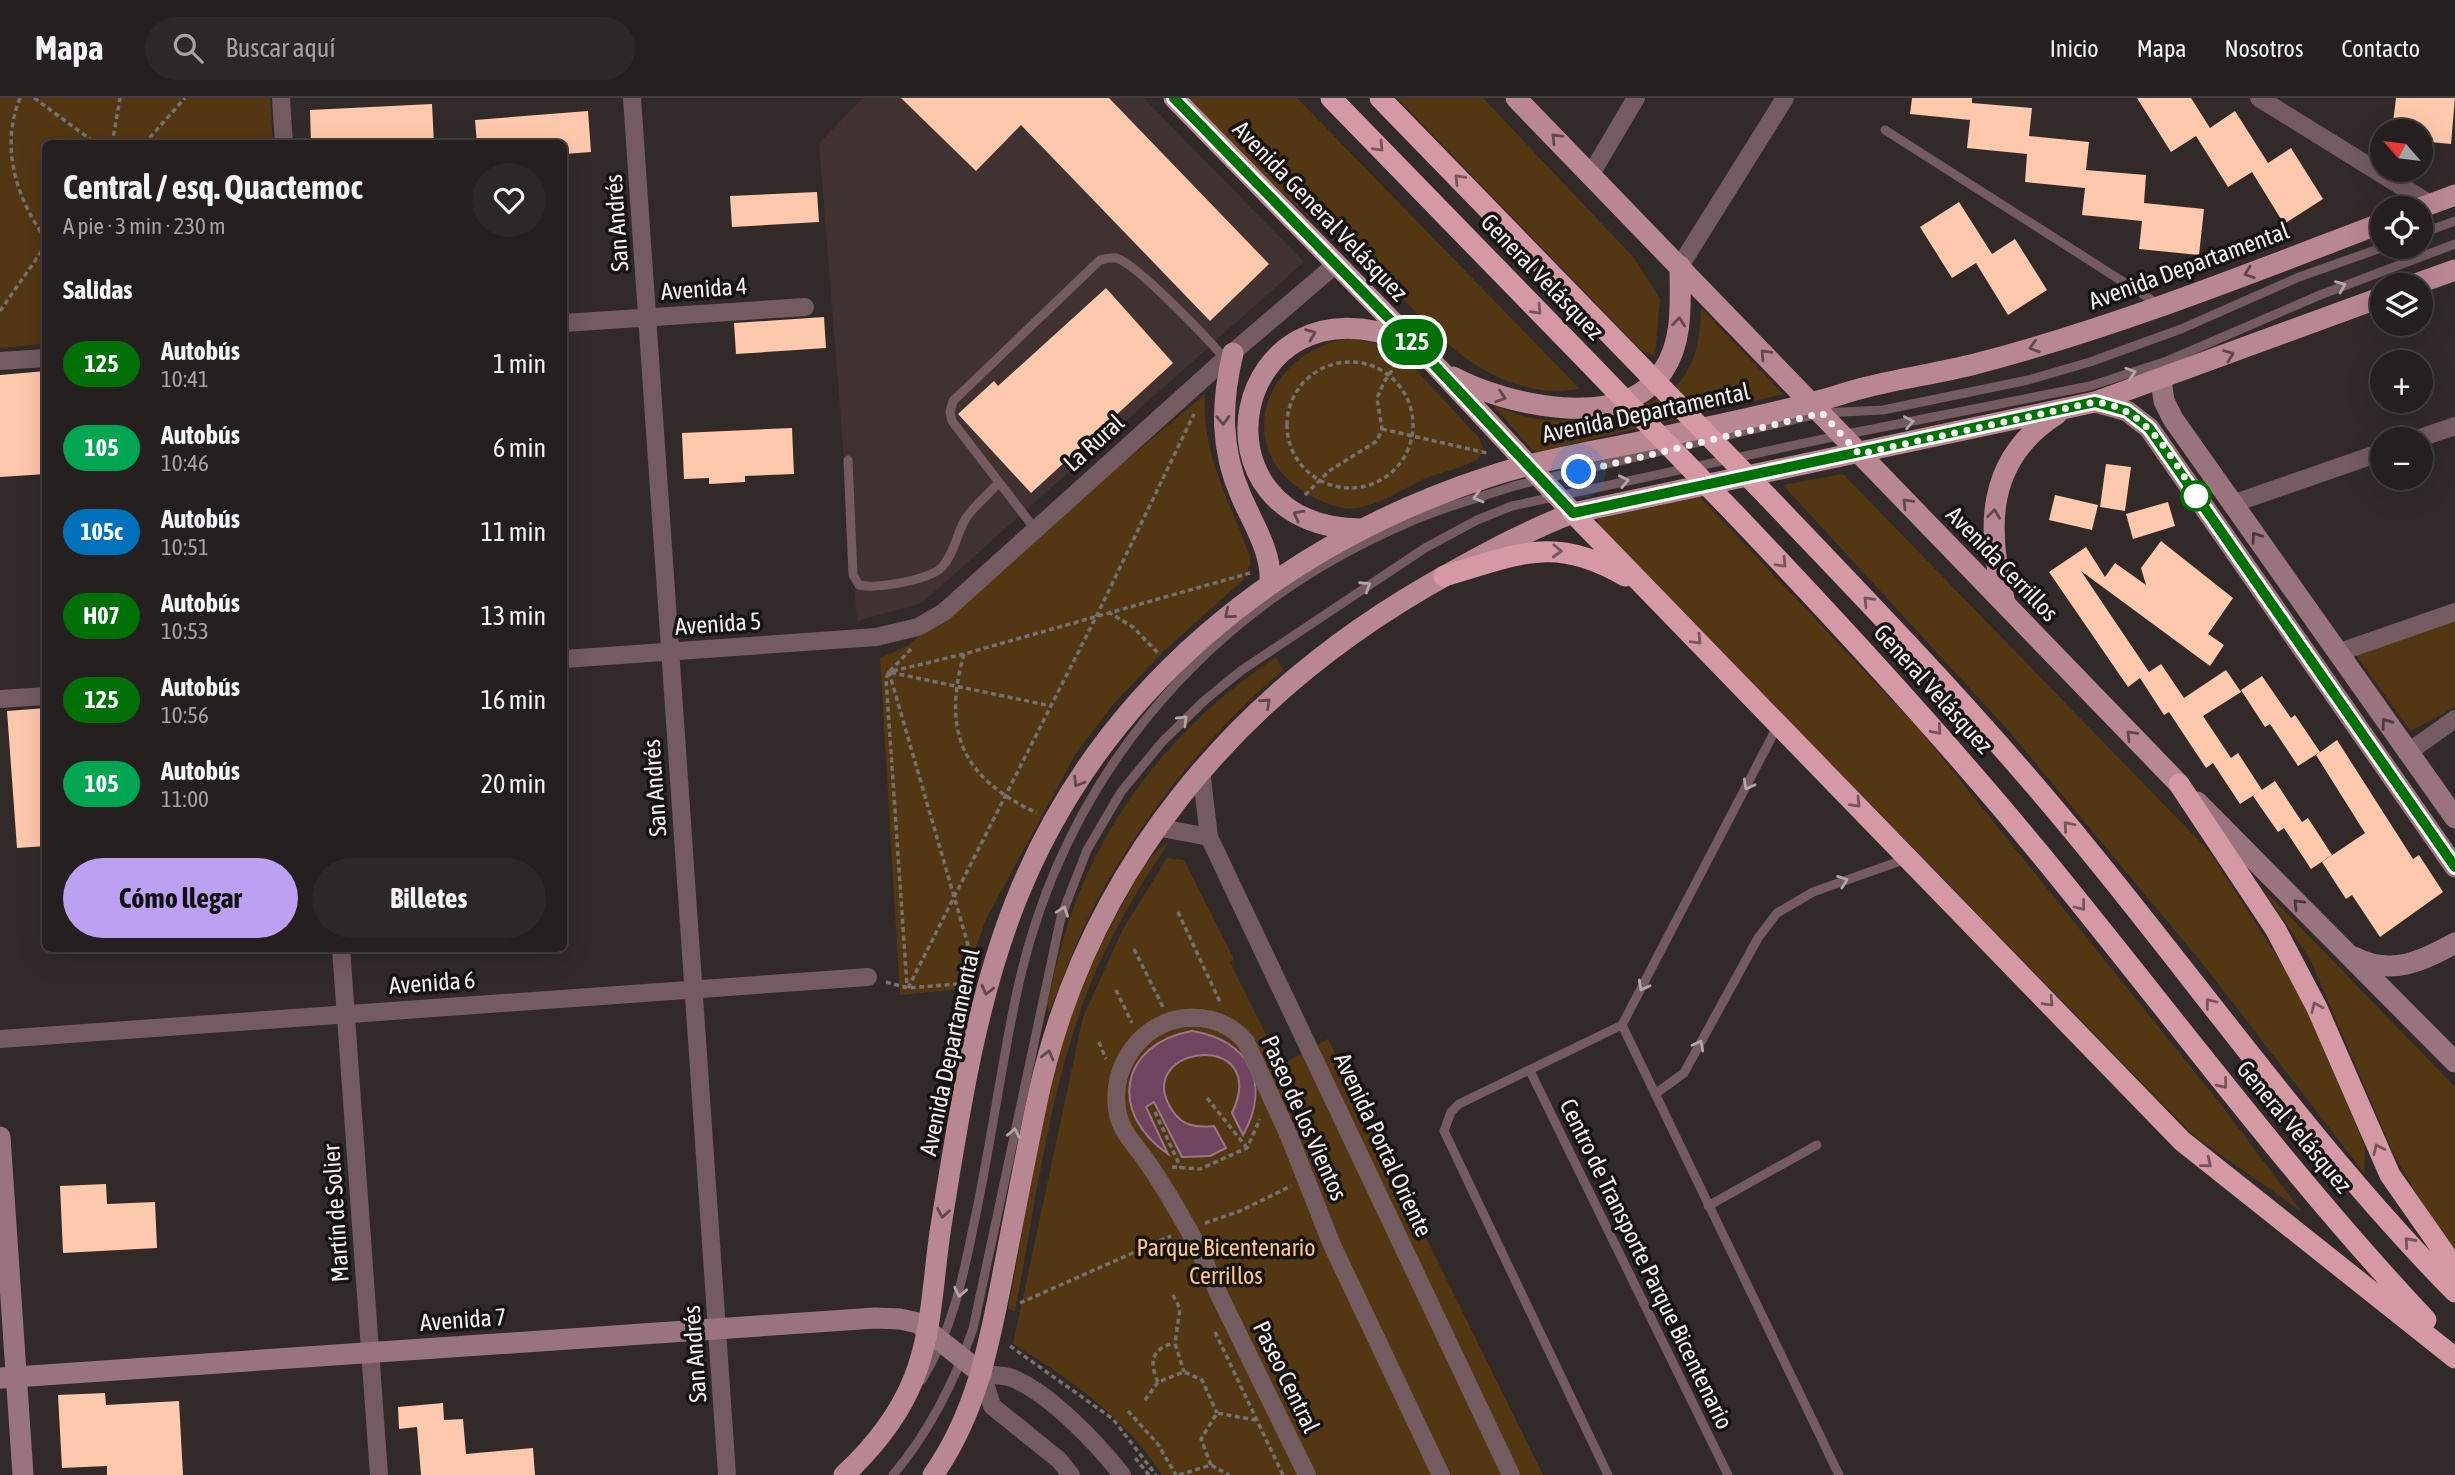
<!DOCTYPE html>
<html lang="es">
<head>
<meta charset="utf-8">
<style>
  body { margin:0; font-family:"Asap Condensed",sans-serif; background:#2d2828; color:#f1f3f6; height:100vh; display:flex; flex-direction:column; font-size:26px; white-space:nowrap }
  * { box-sizing:border-box; margin:0 }
  p { font-size:23px; color:#a3a3a4 }
  .icon { flex:none; width:38px; height:38px; fill:none; stroke:currentColor; stroke-width:2; stroke-linecap:round; stroke-linejoin:round }
  .map { position:relative; flex:1; overflow:hidden }
  .details { position:absolute; left:42px; top:42px; width:525px; height:812px; display:flex; flex-direction:column; background:#25201f; border-radius:10px; box-shadow:0 7px 28px #0002,0 0 0 2px #423e3d }
  .details>* { flex:none }
  .badge { padding:0 14px; border-radius:23px; font-size:24px; line-height:46px }
  .needle { width:46px; rotate:298deg }
  .buttons { position:absolute; left:2370px; top:21px; display:grid; gap:14px }
  .buttons a { display:grid; place-items:center; width:63px; height:63px; border-radius:50%; background:#25201f; box-shadow:0 7px 28px #0002,0 0 0 2px #423e3d; font-size:35px }
  .you { position:absolute; width:35px; height:35px; margin:-18px; border:5px solid #fff; border-radius:50%; background:#1a73e8; box-shadow:0 0 0 10px #1a73e833 }
  .map>.badge { position:absolute; translate:-50% -50%; box-shadow:0 0 0 4px #fff }
  h2 { padding:0 21px; font-size:26px; line-height:63px }
  .round { display:grid; place-items:center; flex:none; width:74px; height:74px; border-radius:37px; background:#2d2828 }
  .overview { display:flex; align-items:center; justify-content:space-between; height:119px; padding:0 21px }
  h1 { font-size:33px; font-weight:700; line-height:52px }
  .primary-button { display:flex; gap:14px; margin-top:auto; padding:14px 21px }
  .primary-button a { flex:1; height:80px; border-radius:42px; background:#bca0f2; color:#111; font-size:28px; font-weight:700; line-height:80px; text-align:center }
  .primary-button a+a { background:#2d2828; color:#f1f3f6 }
  ul { padding:0; list-style:none }
  li { display:flex; align-items:center; gap:21px; height:84px; padding:0 21px }
  li div { flex:1 }
  li b { display:block; font-size:26px }
  li em { font-style:normal }
  li .badge { min-width:77px; font-weight:700; text-align:center }
  header { display:flex; align-items:center; gap:42px; box-sizing:border-box; height:98px; padding:0 35px; background:#25201f; border-bottom:2px solid #423e3d }
  header strong { font-size:33px }
  nav { display:flex; gap:38px; margin-inline-start:auto; font-size:24px }
  .search { width:490px; height:63px; background:#2d2828; display:flex; align-items:center; gap:18px; box-sizing:border-box; padding:0 24px; border-radius:38px; color:#a3a3a4; font-size:26px }
  .map>svg:first-child { display:block }
  .built { fill:#403230 }
  .green { fill:#533713 }
  .water { fill:#70435e; stroke:#98778a; stroke-width:2 }
  .building { fill:#fec8ac }
  .lines { fill:none; stroke-linecap:round; stroke-linejoin:round }
  .path { stroke:#76706f; stroke-width:3.5; stroke-dasharray:5 3.5; stroke-linecap:butt }
  .lane { stroke:#735b5f; stroke-width:9 }
  .street { stroke:#735b5f; stroke-width:18 }
  .secondary { stroke:#9a747c; stroke-width:21 }
  .primary { stroke:#b98791; stroke-width:21 }
  .highway { stroke:#d499a5; stroke-width:21 }
  .highway-bridge { stroke:#d499a5; stroke-width:21 }
  .oneway { stroke:#60484c }
  .oneway2 { stroke:#76565c }
  .oneway3 { stroke:#b4a5a7 }
  .oneway4 { stroke:#4b3a3d }
  .line-casing { stroke:#fff; stroke-width:16 }
  .line { stroke:#007106; stroke-width:10 }
  .walk { stroke:#f4efef; stroke-width:7; stroke-dasharray:0 12.6 }
  .stop-dot { fill:#fff; stroke:#007106; stroke-width:3.5 }
  .labels { text-anchor:middle; stroke-width:7; stroke-linejoin:round; paint-order:stroke }
  .street-label { font-size:24px; fill:#f4efef; stroke:#171413 }
  .park-label { font-size:24px; fill:#fdc685; stroke:#171413 }
</style>
</head>
<body>
<header>
<strong>Mapa</strong>
<div class="search"><svg class="icon" aria-label="search" viewBox="0 0 24 24"><circle cx="10" cy="10" r="6"/><path d="M15 15l6 6"/></svg>Buscar aquí</div>
<nav><a>Inicio</a><a>Mapa</a><a>Nosotros</a><a>Contacto</a></nav>
</header>
<div class="map">
<svg width="2455" height="1377" viewBox="0 0 2455 1377">
  <rect width="100%" height="100%" fill="#312a29"/>
  <!-- built -->
  <path class="built" d="M863,0H1144L1304,164L922,505L857,523L819,45Z"/>
  <!-- green -->
  <path class="green" d="M0,0H270L273,45L46,46L45,246L0,250Z
    M1186,0H1297L1580,291C1568,292 1554,294 1542,292C1457,281 1401,195 1348,136L1326,134L1238,56Z
    M1397,0H1483L1635,161L1660,201L1655,258L1641,252Z
    M1701,210L1783,296L1535,355L1493,307C1512,315 1530,321 1550,322C1582,324 1658,311 1678,286C1698,262 1700,239 1701,210Z
    M1351,240L1382,247L1403,258L1479,340L1483,350L1479,360C1463,371 1442,373 1424,381C1403,391 1379,407 1356,410C1342,412 1327,406 1315,400C1227,356 1262,253 1351,240Z
    M1205,296C1201,356 1231,405 1250,459V467L1243,482L1166,551L1116,603L1076,655L986,821L965,881V891L900,897L880,560L907,548Z
    M1843,376L2210,754L2285,871L2319,937L2365,1049L2364,1075L2203,866L2008,632L1783,387Z
    M1700,399L1918,630L2222,1008L2301,1113L2193,1037L1601,430L1597,421Z
    M2455,522V609L2411,633L2356,557Z
    M1276,559L1283,572C1208,636 1142,718 1095,806C1077,840 1064,878 1049,915L1047,906C1056,869 1064,833 1078,798C1117,699 1188,617 1276,559Z
    M1169,744C1134,796 1100,855 1080,914C1047,1010 1034,1114 1015,1213L1008,1211C1027,1112 1041,1009 1072,913C1085,876 1103,841 1122,807C1135,784 1146,757 1169,744Z
    M1167,760L1184,762L1234,861L1230,864L1281,967L1328,941L1543,1377H1162C1125,1319 1070,1281 1013,1246L1083,919L1123,831Z
    M2262,790L2455,989V1152L2426,1112L2395,1059L2310,861Z"/>
  <!-- water -->
  <path class="water" d="M1192,933C1249,942 1272,985 1243,1037L1232,1015C1272,930 1130,947 1172,1012C1182,1028 1196,1030 1214,1028L1226,1050L1210,1058L1182,1059L1154,1004L1146,1009L1168,1056C1108,1015 1119,946 1192,933Z"/>
  <!-- building -->
  <path class="building" d="M901,0H1109L1269,166L1210,223L1021,27L976,73Z
    M1912,0H1972V5L2032,10L2029,38L2089,44L2086,72L2146,77L2144,105L2204,111L2199,157L2139,151L2142,123L2082,117L2085,90L2025,84L2027,56L1967,50L1970,22L1910,16Z
    M2137,0H2191L2210,30L2235,13L2268,65L2291,50L2323,101L2284,126L2252,74L2228,89L2196,38L2171,54Z
    M2396,0H2455L2451,46L2420,43V33H2392Z
    M432,6L434,46H311L310,12Z
    M588,13L591,54L564,56V46H477L475,22Z
    M817,94L819,124L732,129L730,98Z
    M1959,104L1992,156L2015,141L2047,192L2008,217L1976,165L1952,180L1920,129Z
    M1106,190L1173,265L1031,395L958,316L994,283L998,288Z
    M824,219L826,250L736,256L734,225Z
    M46,273V376L0,379V277Z
    M792,330L794,376L745,378V384L709,386V380L684,381L682,335Z
    M2106,366L2131,369L2125,413L2100,409Z
    M2055,397L2098,407L2092,432L2049,422Z
    M2168,404L2175,428L2133,441L2126,416Z
    M2161,443L2233,500L2208,536L2224,547L2210,568L2081,473L2149,574L2161,566L2184,600L2226,572L2241,594L2203,618L2231,660L2238,655L2262,692L2240,706L2213,665L2206,670L2169,614L2164,617L2140,580L2128,589L2049,474L2086,449L2105,479L2115,465L2146,487L2141,470Z
    M2262,578L2291,620L2295,617L2320,654L2298,668L2270,626L2265,629L2241,592Z
    M46,610V748L17,750L7,613Z
    M2337,642L2413,761L2419,757L2443,794L2380,839L2352,797L2346,801L2322,764L2365,735L2316,657Z
    M2275,683L2302,724L2308,720L2332,757L2311,771L2284,730L2278,734L2253,698Z
    M106,1086L107,1106L155,1104L157,1150L63,1155L60,1088Z
    M105,1295L106,1307L179,1303L183,1377H107V1368L62,1370L58,1297Z
    M443,1305L444,1322L463,1321L466,1356L533,1350L535,1377H421L417,1329L399,1331L398,1309Z"/>
  <g class="lines">
    <!-- path -->
    <path class="path" d="M20,0C0,48 16,101 46,141
      M34,0L97,46
      M112,46L120,0
      M144,46L185,0
      M0,213L46,147
      M1287 327a63 63 0 1 1 126 0a63 63 0 1 1-126 0Z
      M1382,331L1487,355
      M1305,397L1329,373L1377,343L1382,331L1377,300L1384,284L1397,265L1403,264
      M1108,514L1133,529L1158,555
      M911,551L889,574L1051,608
      M964,556C942,634 962,680 1037,715
      M888,575L886,581L907,888
      M1178,814L1220,904
      M1134,851L1163,909
      M973,864L889,574L964,556L1250,475
      M886,884L908,890L969,885
      M908,890L1097,517L1194,316
      M1116,892L1132,925
      M1099,944L1106,961
      M1207,1000L1247,1050
      M1155,1014L1181,1070
      M1172,1069L1200,1071L1247,1050L1260,1021
      M1205,1125L1240,1113L1291,1088
      M1236,1188L1266,1171
      M1173,1197L1180,1211L1175,1245L1184,1274
      M1020,1205L1171,1138
      M1215,1234L1283,1377
      M1010,1248L1113,1321L1156,1377
      M1158,1284C1149,1264 1151,1251 1174,1245
      M1145,1302L1158,1284L1184,1274L1202,1282L1217,1315
      M1128,1313L1157,1345L1176,1377
      M1135,1360L1149,1377
      M1211,1367L1201,1341L1217,1315L1255,1322
      M1179,1377L1211,1367L1229,1377"/>
    <!-- lane -->
    <path class="lane" d="M1885,32L2158,206
      M2420,136L2455,123
      M848,362L853,477L859,487C876,491 930,482 942,469C955,455 956,436 966,420C975,407 989,396 999,384
      M1035,431L952,323L950,314L953,303L1100,162C1105,161 1111,159 1116,160C1136,165 1209,242 1225,261
      M1622,927L1778,627
      M1530,973L1728,1377
      M1655,996L1684,975L1758,840L1777,815L1813,794L1906,761
      M1708,1108L1817,1047
      M922,1282C951,1234 962,1185 973,1130C989,1057 999,982 1014,908C1057,688 1199,515 1405,426C1440,410 1478,400 1514,388L1822,315L1883,312L2028,282L2090,264L2181,231L2299,179L2384,149
      M893,1377C930,1333 954,1285 973,1231L1061,819L1087,752L1121,694L1162,644L1205,602L1242,572L1425,450L1477,422L1512,408L1842,337L2090,288L2167,263L2320,197L2455,146
      M1608,1377L1444,1033L1451,1014L1459,1006L1622,927L1839,1377"/>
    <!-- street -->
    <path class="street" d="M281,0L284,46
      M632,0L727,1377
      M2259,0L2430,106
      M1591,76L1636,0
      M1680,168L1785,0
      M564,225L805,209
      M0,263L46,260
      M2417,341L2455,328
      M2232,406L2382,354
      M2337,555L2455,514
      M564,561L876,539L918,529L944,514L1225,261L1335,167
      M0,601L46,598
      M2407,655L2455,621
      M1201,672L1209,739L1511,1377
      M1156,729L1209,739
      M341,850L379,1377
      M0,941L868,879
      M1071,1377L1059,1362L992,1308L982,1276C990,1277 1001,1277 1009,1279C1047,1292 1098,1346 1122,1377
      M1307,1377C1279,1320 1251,1262 1223,1205C1211,1180 1201,1153 1187,1129C1174,1106 1160,1082 1145,1061C1133,1044 1120,1033 1117,1011C1111,968 1141,925 1185,920C1210,918 1231,926 1246,944L1289,1038L1332,1147L1441,1377"/>
    <!-- secondary -->
    <path class="secondary" d="M2161,282L2164,303L2173,321L2455,720
      M2095,304L2127,313L2149,330L2455,769
      M2197,704L2455,964
      M2354,859C2391,878 2421,864 2455,845
      M0,1039L23,1377
      M0,1280L875,1220L900,1221L918,1225L982,1276"/>
    <!-- primary -->
    <path class="primary" d="M1174,0L1439,271L1573,415
      M1516,0L2179,686
      M2420,110L2455,97
      M2413,187L2455,172
      M1233,255C1221,305 1220,350 1241,398C1253,426 1272,454 1270,485
      M1453,279C1506,307 1623,335 1663,273C1684,242 1680,204 1680,168
      M1362,431C1181,430 1230,171 1406,243
      M2005,505C1986,432 1985,361 2057,316
      M844,1377C874,1349 899,1318 914,1280C933,1233 933,1177 941,1128C958,1022 975,906 1015,805C1098,594 1278,447 1491,378C1543,361 1599,353 1653,341C1706,329 1761,319 1814,304C1832,300 1849,293 1867,289C1903,280 1939,275 1975,266C2114,230 2248,176 2382,125
      M933,1377C977,1315 990,1243 1004,1170C1014,1118 1024,1066 1035,1013C1083,773 1239,590 1452,474C1492,452 1531,431 1573,415L2095,304L2382,199"/>
    <!-- highway -->
    <path class="highway" d="M1331,0L1588,264
      M1380,0L1626,253
      M1768,399C1879,515 1990,630 2091,755C2211,902 2322,1059 2455,1194
      M1573,415L2182,1043L2455,1260
      M1735,416C1841,527 1944,639 2041,757C2169,913 2288,1075 2426,1222
      M1444,478C1517,457 1554,436 1625,478
      M2179,686L2276,832L2317,910L2390,1077L2455,1170"/>
    <!-- highway-bridge -->
    <path class="highway-bridge" d="M1626,253L1768,399
      M1588,264L1735,416"/>
  </g>
  <!-- one-way arrows -->
  <defs><path id="oneway-chevron" d="M-2-3.5L2.5 0L-2 3.5" fill="none" stroke-width="1.6" stroke-linecap="round" stroke-linejoin="round" transform="scale(1.75)"/></defs>
  <g class="oneway">
    <use href="#oneway-chevron" transform="translate(1556 40) rotate(-134)"/>
    <use href="#oneway-chevron" transform="translate(2249 175) rotate(160)"/>
    <use href="#oneway-chevron" transform="translate(1679 224) rotate(-84)"/>
    <use href="#oneway-chevron" transform="translate(1311 236) rotate(-21)"/>
    <use href="#oneway-chevron" transform="translate(2034 249) rotate(164)"/>
    <use href="#oneway-chevron" transform="translate(1765 256) rotate(-134)"/>
    <use href="#oneway-chevron" transform="translate(2229 257) rotate(-21)"/>
    <use href="#oneway-chevron" transform="translate(1501 299) rotate(18)"/>
    <use href="#oneway-chevron" transform="translate(1223 322) rotate(89)"/>
    <use href="#oneway-chevron" transform="translate(1907 405) rotate(-134)"/>
    <use href="#oneway-chevron" transform="translate(1994 416) rotate(-83)"/>
    <use href="#oneway-chevron" transform="translate(1298 417) rotate(-152)"/>
    <use href="#oneway-chevron" transform="translate(1229 516) rotate(140)"/>
    <use href="#oneway-chevron" transform="translate(1266 605) rotate(-43)"/>
    <use href="#oneway-chevron" transform="translate(2131 637) rotate(-134)"/>
    <use href="#oneway-chevron" transform="translate(1078 684) rotate(122)"/>
    <use href="#oneway-chevron" transform="translate(987 892) rotate(104)"/>
    <use href="#oneway-chevron" transform="translate(1048 957) rotate(-75)"/>
    <use href="#oneway-chevron" transform="translate(943 1115) rotate(100)"/>
  </g>
  <g class="oneway2">
    <use href="#oneway-chevron" transform="translate(1379 49) rotate(46)"/>
    <use href="#oneway-chevron" transform="translate(1459 81) rotate(-134)"/>
    <use href="#oneway-chevron" transform="translate(1537 212) rotate(46)"/>
    <use href="#oneway-chevron" transform="translate(1557 453) rotate(2)"/>
    <use href="#oneway-chevron" transform="translate(1782 465) rotate(46)"/>
    <use href="#oneway-chevron" transform="translate(1868 503) rotate(-134)"/>
    <use href="#oneway-chevron" transform="translate(1697 542) rotate(46)"/>
    <use href="#oneway-chevron" transform="translate(1937 632) rotate(49)"/>
    <use href="#oneway-chevron" transform="translate(1856 705) rotate(46)"/>
    <use href="#oneway-chevron" transform="translate(2068 728) rotate(-130)"/>
    <use href="#oneway-chevron" transform="translate(2081 808) rotate(52)"/>
    <use href="#oneway-chevron" transform="translate(2049 904) rotate(46)"/>
    <use href="#oneway-chevron" transform="translate(2210 905) rotate(-128)"/>
    <use href="#oneway-chevron" transform="translate(2316 909) rotate(-114)"/>
    <use href="#oneway-chevron" transform="translate(2223 986) rotate(51)"/>
    <use href="#oneway-chevron" transform="translate(2378 1051) rotate(-115)"/>
    <use href="#oneway-chevron" transform="translate(2207 1065) rotate(39)"/>
    <use href="#oneway-chevron" transform="translate(2409 1144) rotate(-132)"/>
  </g>
  <g class="oneway3">
    <use href="#oneway-chevron" transform="translate(2341 188) rotate(-22)"/>
    <use href="#oneway-chevron" transform="translate(2131 275) rotate(-18)"/>
    <use href="#oneway-chevron" transform="translate(1909 324) rotate(-11)"/>
    <use href="#oneway-chevron" transform="translate(1624 383) rotate(-12)"/>
    <use href="#oneway-chevron" transform="translate(1478 399) rotate(163)"/>
    <use href="#oneway-chevron" transform="translate(1366 488) rotate(-33)"/>
    <use href="#oneway-chevron" transform="translate(1183 622) rotate(-45)"/>
    <use href="#oneway-chevron" transform="translate(1748 687) rotate(118)"/>
    <use href="#oneway-chevron" transform="translate(1843 783) rotate(-20)"/>
    <use href="#oneway-chevron" transform="translate(1063 813) rotate(-71)"/>
    <use href="#oneway-chevron" transform="translate(1643 888) rotate(118)"/>
    <use href="#oneway-chevron" transform="translate(1699 947) rotate(-62)"/>
    <use href="#oneway-chevron" transform="translate(1014 1035) rotate(-79)"/>
    <use href="#oneway-chevron" transform="translate(960 1194) rotate(102)"/>
  </g>
  <g class="oneway4">
    <use href="#oneway-chevron" transform="translate(2256 439) rotate(-125)"/>
    <use href="#oneway-chevron" transform="translate(2386 625) rotate(-125)"/>
    <use href="#oneway-chevron" transform="translate(2298 806) rotate(-135)"/>
  </g>
  <g class="lines">
    <defs>
      <path id="line" d="M1174,0L1438,271L1573,415L2095,304L2127,313L2149,330L2455,769"/>
    </defs>
    <!-- line casing -->
    <use href="#line" class="line-casing"/>
    <!-- line -->
    <use href="#line" class="line"/>
    <!-- walk -->
    <path class="walk" d="M1579,374L1822,315L1859,356L2095,304C2145,308 2172,359 2196,398"/>
  </g>
  <!-- markers -->
  <circle class="stop-dot" cx="2196" cy="398" r="14"/>
  <g class="labels">
    <!-- street labels -->
    <g class="street-label">
      <text transform="translate(1320 113) rotate(46)" y="8">Avenida General Velásquez</text>
      <text transform="translate(617 125) rotate(-94)" y="8">San Andrés</text>
      <text transform="translate(2189 168) rotate(-20)" y="8">Avenida Departamental</text>
      <text transform="translate(1542 179) rotate(46)" y="8">General Velásquez</text>
      <text transform="translate(704 191) rotate(-4)" y="8">Avenida 4</text>
      <text transform="translate(1646 315) rotate(-12)" y="8">Avenida Departamental</text>
      <text transform="translate(1094 345) rotate(-42)" y="8">La Rural</text>
      <text transform="translate(2002 466) rotate(46)" y="8">Avenida Cerrillos</text>
      <text transform="translate(718 526) rotate(-4)" y="8">Avenida 5</text>
      <text transform="translate(1933 591) rotate(48)" y="8">General Velásquez</text>
      <text transform="translate(655 690) rotate(-94)" y="8">San Andrés</text>
      <text transform="translate(432 885) rotate(-4)" y="8">Avenida 6</text>
      <text transform="translate(950 954) rotate(-78)" y="8">Avenida Departamental</text>
      <text transform="translate(1304 1020) rotate(66)" y="8">Paseo de los Vientos</text>
      <text transform="translate(2294 1029) rotate(50)" y="8">General Velásquez</text>
      <text transform="translate(1383 1047) rotate(65)" y="8">Avenida Portal Oriente</text>
      <text transform="translate(336 1115) rotate(-94)" y="8">Martín de Solier</text>
      <text transform="translate(1646 1166) rotate(64)" y="8">Centro de Transporte Parque Bicentenario</text>
      <text transform="translate(463 1222) rotate(-4)" y="8">Avenida 7</text>
      <text transform="translate(695 1256) rotate(-94)" y="8">San Andrés</text>
      <text transform="translate(1286 1279) rotate(64)" y="8">Paseo Central</text>
    </g>
    <!-- park labels -->
    <g class="park-label">
      <text x="1226" y="1158">Parque Bicentenario<tspan x="1226" dy="28">Cerrillos</tspan></text>
    </g>
  </g>
</svg>
<div class="buttons">
<a><svg class="needle" viewBox="-14 -14 28 28"><path d="M0-13l5 13h-10z" fill="#e53935"/><path d="M0 13l5-13h-10z" fill="#a3a3a4"/></svg></a>
<a><svg class="icon" aria-label="locate" viewBox="0 0 24 24"><circle cx="12" cy="12" r="6"/><path d="M12 2v4M12 18v4M2 12h4M18 12h4"/></svg></a>
<a><svg class="icon" aria-label="layers" viewBox="0 0 24 24"><path d="M12 4l9 5-9 5-9-5zM3 14l9 5 9-5"/></svg></a>
<a>+</a>
<a>−</a>
</div>
<div class="you" style="left:1579px;top:374px"></div>
<b class="badge" style="left:1412px;top:244px;background:#007106;color:#fff">125</b>
<section class="details">
<div class="overview"><div><h1>Central / esq. Quactemoc</h1><p>A pie · 3 min · 230 m</p></div><a class="round"><svg class="icon" aria-label="heart" viewBox="0 0 24 24"><path d="M12 20l-8-8c-3-5 5-10 8-4 3-6 11-1 8 4z"/></svg></a></div>
<h2>Salidas</h2>
<ul>
<li><span class="badge" style="background:#007106;color:#fff">125</span><div><b>Autobús</b><p>10:41</p></div><em>1 min</em></li>
<li><span class="badge" style="background:#00a651;color:#fff">105</span><div><b>Autobús</b><p>10:46</p></div><em>6 min</em></li>
<li><span class="badge" style="background:#0072bc;color:#fff">105c</span><div><b>Autobús</b><p>10:51</p></div><em>11 min</em></li>
<li><span class="badge" style="background:#007106;color:#fff">H07</span><div><b>Autobús</b><p>10:53</p></div><em>13 min</em></li>
<li><span class="badge" style="background:#007106;color:#fff">125</span><div><b>Autobús</b><p>10:56</p></div><em>16 min</em></li>
<li><span class="badge" style="background:#00a651;color:#fff">105</span><div><b>Autobús</b><p>11:00</p></div><em>20 min</em></li>
</ul>
<div class="primary-button"><a>Cómo llegar</a><a>Billetes</a></div>
</section>
</div>
</body>
</html>
